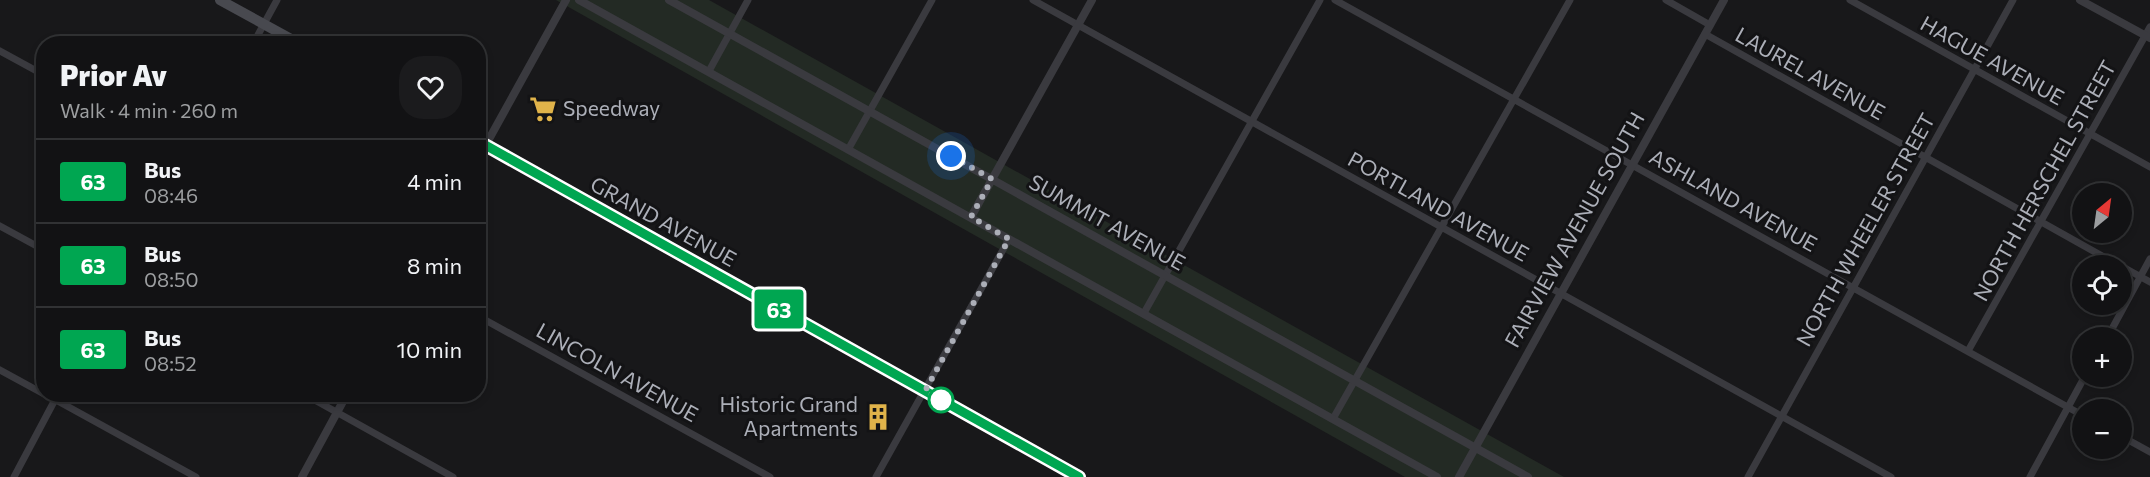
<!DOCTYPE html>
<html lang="en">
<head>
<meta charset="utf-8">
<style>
  body { margin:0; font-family:Commissioner,sans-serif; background:#1b1b1d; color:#f1f3f6; height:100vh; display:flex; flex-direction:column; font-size:22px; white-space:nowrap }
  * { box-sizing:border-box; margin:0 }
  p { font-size:20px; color:#9c9ea0 }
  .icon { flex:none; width:33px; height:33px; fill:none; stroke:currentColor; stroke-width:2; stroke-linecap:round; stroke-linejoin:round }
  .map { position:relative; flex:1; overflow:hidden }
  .sheet { position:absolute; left:36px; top:36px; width:450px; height:366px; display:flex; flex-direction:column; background:#121214; border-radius:24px; box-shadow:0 3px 9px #0003,0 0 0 2px #313234 }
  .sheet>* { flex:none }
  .badge { padding:0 12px; border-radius:4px; font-size:21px; line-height:39px }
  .needle { width:39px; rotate:29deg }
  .controls { position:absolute; left:2072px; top:183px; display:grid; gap:12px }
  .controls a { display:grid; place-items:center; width:60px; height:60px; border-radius:50%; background:#121214; box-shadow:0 3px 9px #0003,0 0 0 2px #313234; font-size:30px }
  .you { position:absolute; width:30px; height:30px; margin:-15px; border:4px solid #fff; border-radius:50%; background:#1a73e8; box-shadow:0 0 0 9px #1a73e833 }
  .map>.badge { position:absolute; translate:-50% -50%; box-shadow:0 0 0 3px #fff }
  .round { display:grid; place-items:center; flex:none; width:63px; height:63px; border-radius:24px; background:#1b1b1d }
  .headline { display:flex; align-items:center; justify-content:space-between; height:102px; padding:0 24px }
  h1 { font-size:28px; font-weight:800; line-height:45px }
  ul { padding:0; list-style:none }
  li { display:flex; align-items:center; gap:18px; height:84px; padding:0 24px; border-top:2px solid #313234 }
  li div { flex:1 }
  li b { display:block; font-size:22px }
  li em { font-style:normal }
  li .badge { min-width:66px; font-weight:700; text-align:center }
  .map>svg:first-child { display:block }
  .green { fill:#232a24 }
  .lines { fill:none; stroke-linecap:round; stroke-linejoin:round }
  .minor { stroke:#3a3a3f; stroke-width:7 }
  .tertiary { stroke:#3a3a3f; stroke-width:8 }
  .secondary { stroke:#48494f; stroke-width:10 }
  .line-casing { stroke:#fff; stroke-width:14 }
  .line { stroke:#00a651; stroke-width:9 }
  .walk { stroke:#acafb8; stroke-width:6; stroke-dasharray:0 10.8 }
  .stop-dot { fill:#fff; stroke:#00a651; stroke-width:3 }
  .labels { text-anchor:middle; stroke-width:6; stroke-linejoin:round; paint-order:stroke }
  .street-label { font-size:21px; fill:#acafb8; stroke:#131315 }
  .poi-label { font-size:21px; fill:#acafb8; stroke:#131315; text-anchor:start }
</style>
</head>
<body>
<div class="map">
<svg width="2150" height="477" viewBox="0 0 2150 477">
  <rect width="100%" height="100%" fill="#18181a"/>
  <!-- green -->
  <path class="green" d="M556,0H709L1564,477H1405Z"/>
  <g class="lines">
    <!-- minor -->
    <path class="minor" d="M1033,0L1891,477
      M1335,0L2082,415
      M1666,0L1710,25
      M1850,0L2150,167
      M1705,34L2120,266
      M253,44L277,0
      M0,51L44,75
      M709,71L748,0
      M849,148L932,0
      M0,226L44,250
      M2121,266L2150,282
      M1144,313L1320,0
      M478,316L770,477
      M2107,338L2150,259
      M1968,351L2150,27
      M0,370L44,394
      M45,394L196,477
      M304,394L453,477
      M1334,417L1570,0
      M2121,436L2150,452
      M14,477L58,394
      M876,477L1009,239
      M1748,477L2013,0
      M2030,477L2085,376"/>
    <!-- tertiary -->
    <path class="tertiary" d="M579,0L1437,477
      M669,0L1528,477
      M2080,0L2150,38
      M478,159L566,0
      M971,217L1092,0
      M302,477L347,394
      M1459,477L1724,0"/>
    <!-- secondary -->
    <path class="secondary" d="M220,0L300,44
      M478,141L1079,477"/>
  </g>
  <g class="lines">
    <defs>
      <path id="line" d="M478,141L1079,477"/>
    </defs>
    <!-- line casing -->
    <use href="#line" class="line-casing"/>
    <!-- line -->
    <use href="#line" class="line"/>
    <!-- walk -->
    <path class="walk" d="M941,400L925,391L1009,239L971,217L992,179L951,156"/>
  </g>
  <!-- icons -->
  <defs>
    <symbol id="supermarket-bare" viewBox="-9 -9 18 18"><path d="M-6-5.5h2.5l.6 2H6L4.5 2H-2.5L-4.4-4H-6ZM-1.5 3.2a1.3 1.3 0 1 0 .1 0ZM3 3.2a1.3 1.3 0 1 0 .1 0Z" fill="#e0b34a" stroke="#131315" stroke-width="2.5" paint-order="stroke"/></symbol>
    <symbol id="building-bare" viewBox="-9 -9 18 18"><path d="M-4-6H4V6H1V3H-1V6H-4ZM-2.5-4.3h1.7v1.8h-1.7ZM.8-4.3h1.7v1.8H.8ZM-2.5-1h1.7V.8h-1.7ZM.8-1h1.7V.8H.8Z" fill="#e0b34a" stroke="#131315" stroke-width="2.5" paint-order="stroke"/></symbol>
  </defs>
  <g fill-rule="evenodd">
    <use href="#supermarket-bare" x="524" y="90" width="38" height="38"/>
    <use href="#building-bare" x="859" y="398" width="38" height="38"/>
  </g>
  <!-- markers -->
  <circle class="stop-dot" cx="941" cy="400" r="12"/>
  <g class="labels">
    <!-- street labels -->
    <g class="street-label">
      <text transform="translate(1992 61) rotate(29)" y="7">HAGUE AVENUE</text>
      <text transform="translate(1810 74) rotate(29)" y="7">LAUREL AVENUE</text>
      <text transform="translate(2045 181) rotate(-61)" y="7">NORTH HERSCHEL STREET</text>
      <text transform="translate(1733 201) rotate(29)" y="7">ASHLAND AVENUE</text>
      <text transform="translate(1438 207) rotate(29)" y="7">PORTLAND AVENUE</text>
      <text transform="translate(663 222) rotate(29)" y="7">GRAND AVENUE</text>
      <text transform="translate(1107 223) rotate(29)" y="7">SUMMIT AVENUE</text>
      <text transform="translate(1575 230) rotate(-61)" y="7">FAIRVIEW AVENUE SOUTH</text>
      <text transform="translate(1866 230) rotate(-61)" y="7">NORTH WHEELER STREET</text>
      <text transform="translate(617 373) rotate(29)" y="7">LINCOLN AVENUE</text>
    </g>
    <!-- poi labels -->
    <g class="poi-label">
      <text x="563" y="116">Speedway</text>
      <text x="858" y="412" text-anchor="end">Historic Grand<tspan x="858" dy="24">Apartments</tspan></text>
    </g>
  </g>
</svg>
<div class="controls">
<a><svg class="needle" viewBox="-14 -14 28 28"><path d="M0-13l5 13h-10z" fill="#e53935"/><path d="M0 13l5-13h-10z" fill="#9c9ea0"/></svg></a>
<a><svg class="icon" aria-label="locate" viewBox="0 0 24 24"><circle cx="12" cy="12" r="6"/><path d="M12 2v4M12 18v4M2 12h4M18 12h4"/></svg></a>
<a>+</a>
<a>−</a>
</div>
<div class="you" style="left:951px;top:156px"></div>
<b class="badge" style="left:779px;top:309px;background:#00a651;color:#fff">63</b>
<section class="sheet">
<div class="headline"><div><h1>Prior Av</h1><p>Walk · 4 min · 260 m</p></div><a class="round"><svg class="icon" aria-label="heart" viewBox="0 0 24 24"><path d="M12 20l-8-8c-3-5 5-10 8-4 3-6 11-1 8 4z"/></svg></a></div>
<ul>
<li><span class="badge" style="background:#00a651;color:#fff">63</span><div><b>Bus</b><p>08:46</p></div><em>4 min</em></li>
<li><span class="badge" style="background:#00a651;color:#fff">63</span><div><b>Bus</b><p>08:50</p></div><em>8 min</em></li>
<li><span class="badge" style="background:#00a651;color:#fff">63</span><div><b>Bus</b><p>08:52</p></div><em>10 min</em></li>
</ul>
</section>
</div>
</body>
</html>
